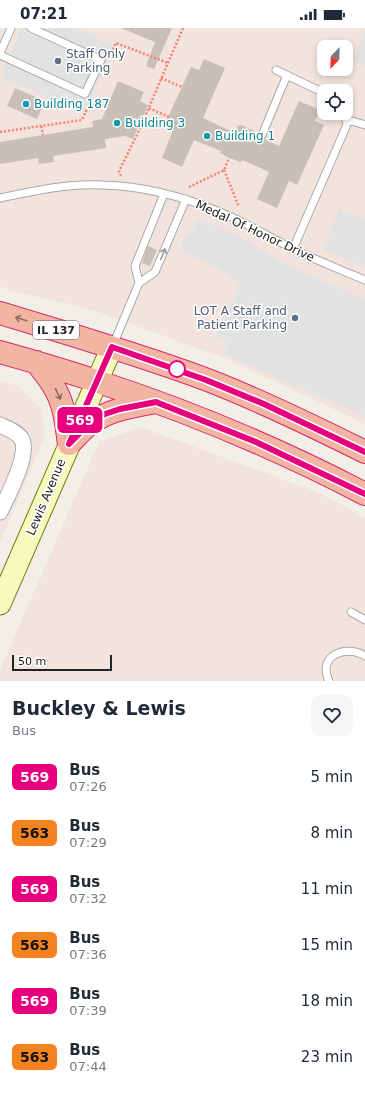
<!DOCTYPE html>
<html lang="en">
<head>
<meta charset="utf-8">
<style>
  body { margin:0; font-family:"DejaVu Sans",sans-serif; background:#f6f6f7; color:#1f2937; height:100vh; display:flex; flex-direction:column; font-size:15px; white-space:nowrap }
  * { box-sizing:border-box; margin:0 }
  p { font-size:13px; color:#747a83 }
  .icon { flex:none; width:22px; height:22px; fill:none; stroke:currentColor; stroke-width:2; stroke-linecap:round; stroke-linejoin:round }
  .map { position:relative; height:653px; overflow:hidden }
  .drawer { display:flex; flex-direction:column; background:#fff; flex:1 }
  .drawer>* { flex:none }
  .badge { padding:0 8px; border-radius:6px; font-size:14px; line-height:26px }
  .needle { width:26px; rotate:203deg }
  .controls { position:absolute; left:317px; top:12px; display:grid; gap:8px }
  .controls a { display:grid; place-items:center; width:36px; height:36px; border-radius:8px; background:#fff; box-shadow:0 2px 6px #0003; font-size:20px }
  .scale { position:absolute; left:12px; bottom:10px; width:100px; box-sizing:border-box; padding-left:4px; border:2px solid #222; border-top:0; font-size:11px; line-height:14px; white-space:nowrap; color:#222; -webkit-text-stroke:3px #fff; paint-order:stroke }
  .map>.badge { position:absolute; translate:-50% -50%; box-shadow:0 0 0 2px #fff }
  .round { display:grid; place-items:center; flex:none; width:42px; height:42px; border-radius:12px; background:#f6f6f7 }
  .overview { display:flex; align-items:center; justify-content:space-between; height:68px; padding:0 12px }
  h1 { font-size:19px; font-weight:600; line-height:30px }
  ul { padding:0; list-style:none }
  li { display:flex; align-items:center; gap:12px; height:56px; padding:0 12px }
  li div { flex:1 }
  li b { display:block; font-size:15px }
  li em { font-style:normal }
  li .badge { min-width:44px; font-weight:700; text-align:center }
  .status { display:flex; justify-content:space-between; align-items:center; height:28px; padding:0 20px; background:#fff; direction:ltr }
  .status svg { height:11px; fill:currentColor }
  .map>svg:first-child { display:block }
  .military { fill:#f3e3dd; fill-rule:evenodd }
  .parking { fill:#e2e2e2 }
  .building { fill:#c7bfb8 }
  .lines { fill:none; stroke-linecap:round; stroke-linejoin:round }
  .service-casing { stroke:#a9a9a9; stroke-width:9 }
  .minor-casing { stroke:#a9a9a9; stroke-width:17 }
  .secondary-casing { stroke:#707d05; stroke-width:23 }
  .trunk-casing { stroke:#dc2a67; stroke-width:24 }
  .path { stroke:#fa8072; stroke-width:2.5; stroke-dasharray:2 2; stroke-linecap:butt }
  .service { stroke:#fff; stroke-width:7 }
  .minor { stroke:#fff; stroke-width:15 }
  .secondary { stroke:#f7fabf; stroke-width:21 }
  .trunk { stroke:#f2b4a3; stroke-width:22 }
  .oneway { stroke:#9c9c9c }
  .oneway2 { stroke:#8a6b62 }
  .line-casing { stroke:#fff; stroke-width:9 }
  .line { stroke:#e6007e; stroke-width:6 }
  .service-dot { fill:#5c6f8a; stroke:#fff; stroke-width:1.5 }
  .culture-dot { fill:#0f9aa8; stroke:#fff; stroke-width:1.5 }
  .stop-dot { fill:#fff; stroke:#e6007e; stroke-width:2 }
  .labels { text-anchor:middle; stroke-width:3; stroke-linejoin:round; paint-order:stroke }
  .shield { fill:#fff; stroke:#646464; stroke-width:1 }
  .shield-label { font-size:11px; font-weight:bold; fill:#222 }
  .service-label { font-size:12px; fill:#4e5e75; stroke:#fff; text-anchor:start }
  .culture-label { font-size:12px; fill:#0d838f; stroke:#fff; text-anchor:start }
  .street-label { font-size:12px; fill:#222; stroke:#fff }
</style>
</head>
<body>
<div class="status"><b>07:21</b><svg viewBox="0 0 49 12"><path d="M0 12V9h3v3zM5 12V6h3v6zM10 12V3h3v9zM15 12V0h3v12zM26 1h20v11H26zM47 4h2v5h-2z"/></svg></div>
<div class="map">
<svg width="365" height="653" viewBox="0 0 365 653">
  <rect width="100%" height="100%" fill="#f2efe9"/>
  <!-- military -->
  <path class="military" d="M0,0H365V396L222,329L89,281L11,263L0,259ZM324,19H346V41H324ZM324,63H346V85H324Z
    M0,353L18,358L40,379L45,408L0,515Z
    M141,399L322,466L365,490V653H0V642L99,414Z"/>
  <!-- parking -->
  <path class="parking" d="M22,0H75L115,18L85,84L0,49Z
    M365,3V38L352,32Z
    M339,181L365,191V239L323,222Z
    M198,190L238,208L289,238L365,272V388L223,326L227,314L216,308L240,257L231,249L205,233L184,225L181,215L192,203Z"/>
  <!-- building -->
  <path class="building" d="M121,0H172L154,41L146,38L155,14Z
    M204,31L225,40L203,90L235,105L238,97L240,98L241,97L255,103L254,106L257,108L260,111H265L279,118L299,73L320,82L315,93L324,97L297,157L289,153L277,180L257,171L269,144L242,132L241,134L229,130L220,125L221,123L194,112L182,139L162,130L173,102L164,98L191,39L199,42Z
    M118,53L144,64L140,73L148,77L133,111L125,108L105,111L106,120L53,128L54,134L39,136L38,130L0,136V114L93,99L92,93L102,91Z
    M15,60L45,73L37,91L7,78Z
    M148,218L157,222L150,238L142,235Z"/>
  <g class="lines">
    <defs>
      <path id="service" d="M0,25L11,0
        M0,27L85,66L101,32L31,0
        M276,42L324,65
        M347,94L352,93L365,97
        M262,107L287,47
        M0,170C33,163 68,155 102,157C143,158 185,169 222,185C247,195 269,209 293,221C316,232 341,242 365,252
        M293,221L346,99L347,94L343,85
        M139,255L135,238L164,166
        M113,317L139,255L155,244L186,171
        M351,584L365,592
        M329,653C317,628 345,616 365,628"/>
      <path id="minor" d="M0,397C7,400 17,404 21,410C31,425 7,469 0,484"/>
      <path id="secondary" d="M0,576L112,319"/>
      <path id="trunk" d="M0,285C69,306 138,326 205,351C260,372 313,398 365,424
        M0,324C32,333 64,342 96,353C188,383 279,421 365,466
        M36,334C42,342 49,350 54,359C65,377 66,396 69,416
        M69,416C76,409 82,402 90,396C109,381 132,379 155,374"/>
    </defs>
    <!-- service casing -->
    <use href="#service" class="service-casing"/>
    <!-- minor casing -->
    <use href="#minor" class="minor-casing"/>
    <!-- secondary casing -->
    <use href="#secondary" class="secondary-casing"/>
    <!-- trunk casing -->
    <use href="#trunk" class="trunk-casing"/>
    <!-- path -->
    <path class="path" d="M110,29L116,15L168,35
      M161,50L182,59
      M149,80L169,89
      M41,98L43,107
      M0,104L82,92L90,74
      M224,142L239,179
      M121,148L119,144L121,139L137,107L183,0
      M189,159L224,142L229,130"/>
    <!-- service -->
    <use href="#service" class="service"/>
    <!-- minor -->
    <use href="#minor" class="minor"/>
    <!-- secondary -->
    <use href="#secondary" class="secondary"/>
    <!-- trunk -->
    <use href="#trunk" class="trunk"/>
  </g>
  <!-- one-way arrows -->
  <defs><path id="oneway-shaft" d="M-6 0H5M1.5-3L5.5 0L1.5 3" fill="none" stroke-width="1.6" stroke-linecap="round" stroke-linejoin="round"/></defs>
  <use class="oneway" href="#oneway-shaft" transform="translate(163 226) rotate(-67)"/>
  <g class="oneway2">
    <use href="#oneway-shaft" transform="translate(21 291) rotate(-163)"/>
    <use href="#oneway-shaft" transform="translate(58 366) rotate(65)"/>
  </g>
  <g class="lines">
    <defs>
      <path id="line" d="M365,424L264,376L206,352L112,319L69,416L89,396L105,386L120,381L156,374L256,414L365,466"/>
    </defs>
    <!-- line casing -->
    <use href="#line" class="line-casing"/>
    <!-- line -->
    <use href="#line" class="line"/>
  </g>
  <!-- markers -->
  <g class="service-dot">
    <circle cx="58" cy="33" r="4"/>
    <circle cx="295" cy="290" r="4"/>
  </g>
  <g class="culture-dot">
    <circle cx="26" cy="76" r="4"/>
    <circle cx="117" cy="95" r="4"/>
    <circle cx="207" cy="108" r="4"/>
  </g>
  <circle class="stop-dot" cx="177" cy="341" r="8"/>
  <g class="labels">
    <!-- shield labels -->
    <rect class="shield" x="33" y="293" width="46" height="18" rx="3"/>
    <g class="shield-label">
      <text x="56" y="306">IL 137</text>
    </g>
    <!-- service labels -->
    <g class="service-label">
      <text x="66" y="30">Staff Only<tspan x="66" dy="14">Parking</tspan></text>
      <text x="287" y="287" text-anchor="end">LOT A Staff and<tspan x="287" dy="14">Patient Parking</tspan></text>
    </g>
    <!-- culture labels -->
    <g class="culture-label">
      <text x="34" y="80">Building 187</text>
      <text x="125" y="99">Building 3</text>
      <text x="215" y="112">Building 1</text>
    </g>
    <!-- street labels -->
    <g class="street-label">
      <text transform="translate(255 203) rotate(25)" y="4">Medal Of Honor Drive</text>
      <text transform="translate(46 469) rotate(-67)" y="4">Lewis Avenue</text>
    </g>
  </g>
</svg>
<div class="controls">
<a><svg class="needle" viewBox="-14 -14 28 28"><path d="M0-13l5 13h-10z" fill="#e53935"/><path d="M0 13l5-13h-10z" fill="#747a83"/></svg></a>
<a><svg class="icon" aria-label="locate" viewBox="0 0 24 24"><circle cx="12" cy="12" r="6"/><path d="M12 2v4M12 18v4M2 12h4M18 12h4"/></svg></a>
</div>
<div class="scale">50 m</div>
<b class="badge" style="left:80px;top:392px;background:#e6007e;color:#fff">569</b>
</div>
<section class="drawer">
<div class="overview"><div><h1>Buckley &amp; Lewis</h1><p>Bus</p></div><a class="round"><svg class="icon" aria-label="heart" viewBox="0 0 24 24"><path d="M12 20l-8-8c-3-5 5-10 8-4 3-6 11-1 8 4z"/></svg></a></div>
<ul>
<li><span class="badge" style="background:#e6007e;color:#fff">569</span><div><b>Bus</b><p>07:26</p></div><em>5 min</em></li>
<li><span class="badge" style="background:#f58220;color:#111">563</span><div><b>Bus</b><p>07:29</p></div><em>8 min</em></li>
<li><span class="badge" style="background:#e6007e;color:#fff">569</span><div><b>Bus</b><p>07:32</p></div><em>11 min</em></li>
<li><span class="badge" style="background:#f58220;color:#111">563</span><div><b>Bus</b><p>07:36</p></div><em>15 min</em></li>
<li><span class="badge" style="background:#e6007e;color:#fff">569</span><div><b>Bus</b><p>07:39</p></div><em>18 min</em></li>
<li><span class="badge" style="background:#f58220;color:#111">563</span><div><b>Bus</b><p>07:44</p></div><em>23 min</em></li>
</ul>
</section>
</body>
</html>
